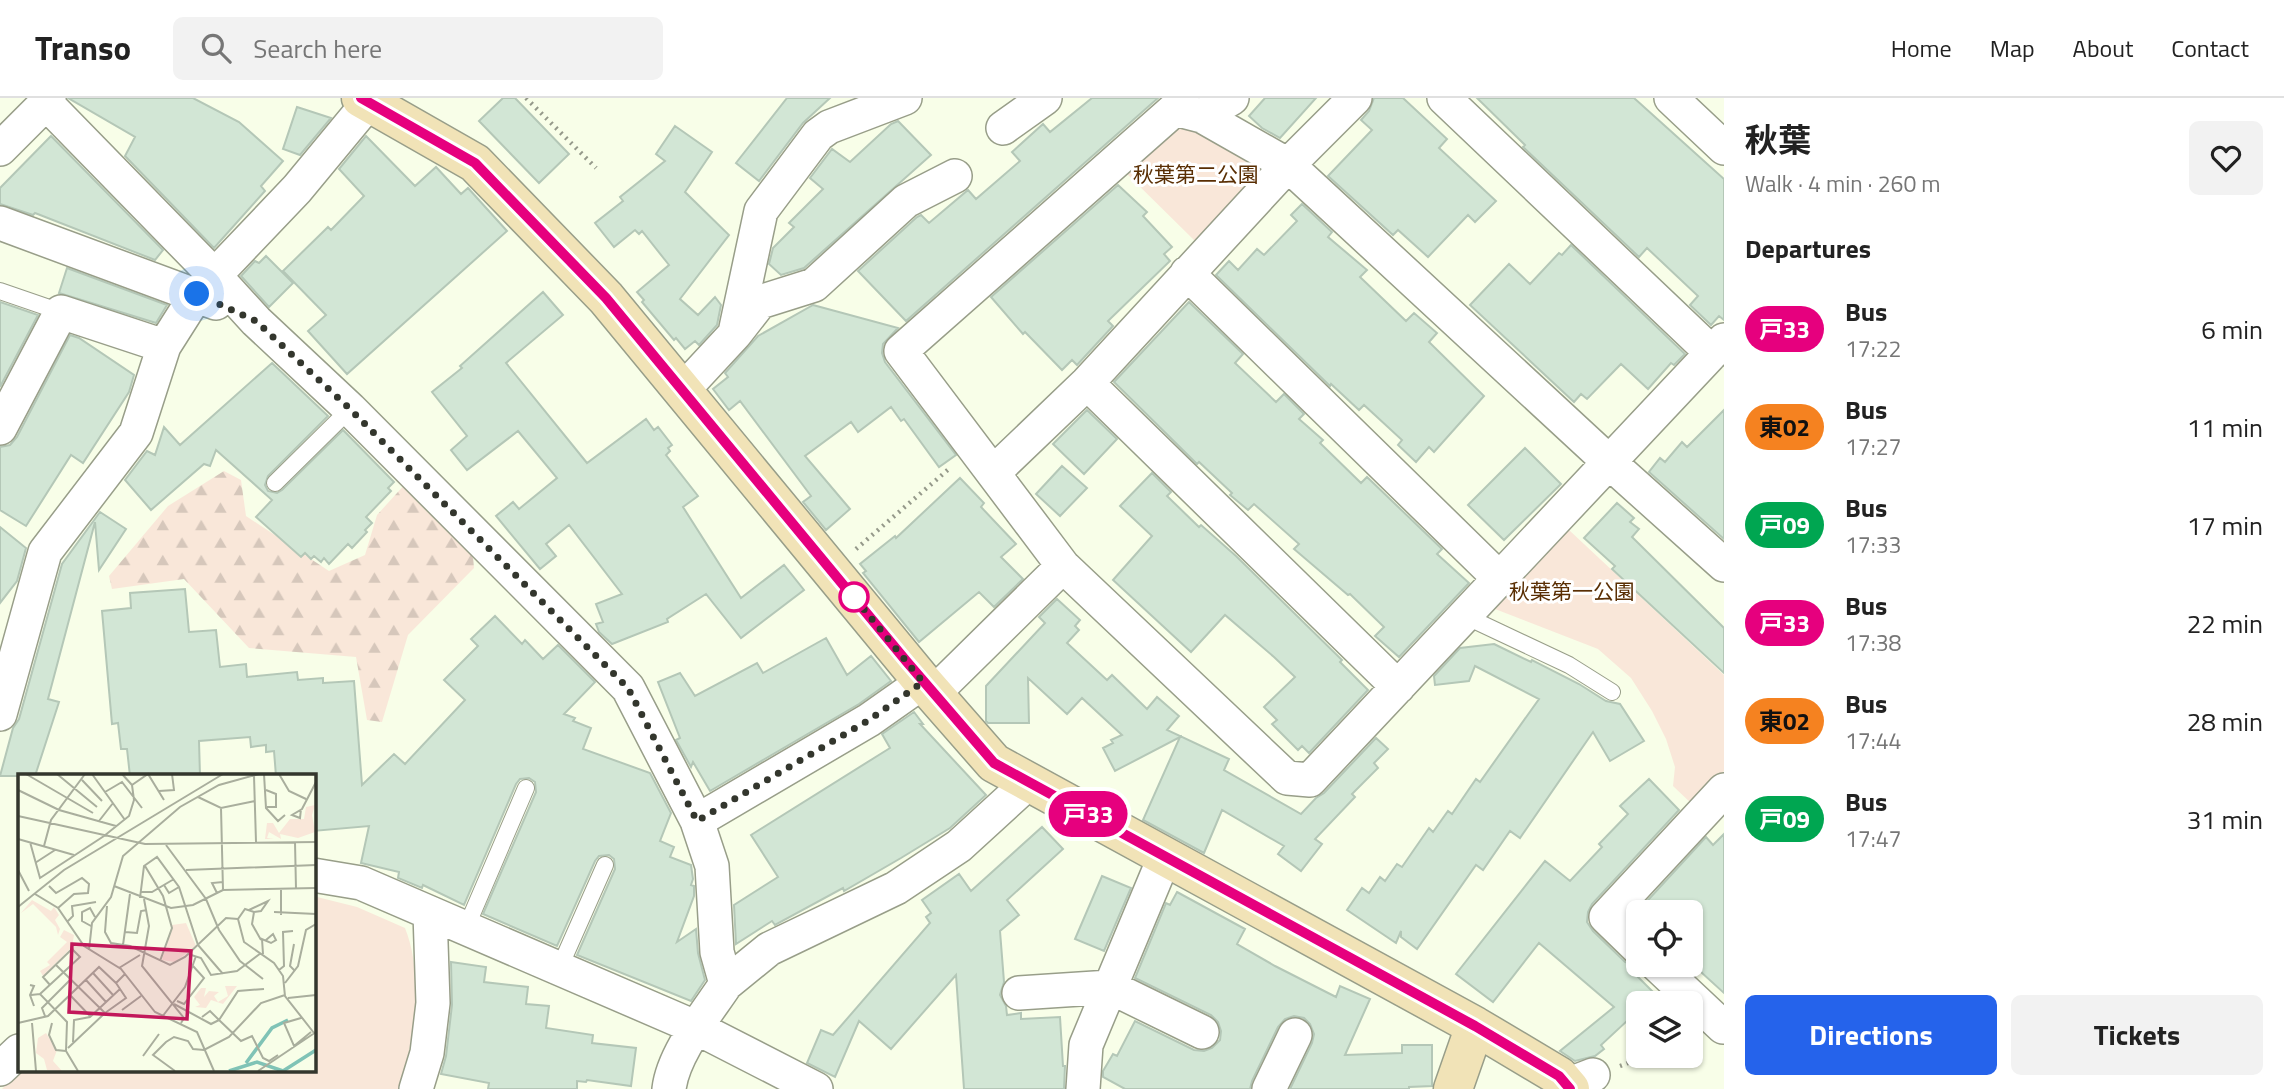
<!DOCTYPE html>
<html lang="en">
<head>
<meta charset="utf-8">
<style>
  body { margin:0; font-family:"Titillium Web","Noto Sans JP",sans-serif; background:#f2f2f2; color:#222; height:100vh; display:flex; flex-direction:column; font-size:26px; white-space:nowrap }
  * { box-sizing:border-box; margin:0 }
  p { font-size:23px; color:#767676 }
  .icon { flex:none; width:38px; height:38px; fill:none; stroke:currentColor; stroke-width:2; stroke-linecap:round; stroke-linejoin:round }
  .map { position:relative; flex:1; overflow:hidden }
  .details { display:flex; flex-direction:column; background:#fff; width:560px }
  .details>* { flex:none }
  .badge { padding:0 14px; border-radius:23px; font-size:24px; line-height:46px }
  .tools { position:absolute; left:1626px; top:802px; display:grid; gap:14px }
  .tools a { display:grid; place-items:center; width:77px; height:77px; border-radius:10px; background:#fff; box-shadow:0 2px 5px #0004; font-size:35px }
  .you { position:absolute; width:35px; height:35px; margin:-18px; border:5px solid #fff; border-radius:50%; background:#1a73e8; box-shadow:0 0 0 10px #1a73e833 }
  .map>.badge { position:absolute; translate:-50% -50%; box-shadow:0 0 0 4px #fff }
  h2 { padding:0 21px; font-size:26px; line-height:63px }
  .round { display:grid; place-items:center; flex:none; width:74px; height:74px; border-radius:10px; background:#f2f2f2 }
  .overview { display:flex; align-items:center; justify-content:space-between; height:119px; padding:0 21px }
  h1 { font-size:33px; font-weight:700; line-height:52px }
  .primary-button { display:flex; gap:14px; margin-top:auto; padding:14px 21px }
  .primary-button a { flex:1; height:80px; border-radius:10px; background:#2563eb; color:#fff; font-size:28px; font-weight:700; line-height:80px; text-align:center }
  .primary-button a+a { background:#f2f2f2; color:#222 }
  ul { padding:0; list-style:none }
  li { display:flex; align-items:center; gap:21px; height:98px; padding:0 21px }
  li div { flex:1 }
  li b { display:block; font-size:26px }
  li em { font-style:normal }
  li .badge { min-width:77px; font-weight:700; text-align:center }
  header { display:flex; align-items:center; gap:42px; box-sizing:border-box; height:98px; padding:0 35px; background:#fff; border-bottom:2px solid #e0e0e0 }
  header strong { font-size:33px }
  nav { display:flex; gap:38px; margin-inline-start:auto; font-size:24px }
  .search { width:490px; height:63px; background:#f2f2f2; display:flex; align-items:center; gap:18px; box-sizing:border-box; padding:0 24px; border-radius:10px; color:#767676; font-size:26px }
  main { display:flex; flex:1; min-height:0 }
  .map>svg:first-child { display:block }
  .forest { fill:url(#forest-firs) }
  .green { fill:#f9e7d9 }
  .building { fill:#d2e6d5; stroke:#b4c7b7; stroke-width:2 }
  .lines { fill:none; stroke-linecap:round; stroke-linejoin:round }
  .lane-casing { stroke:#989e89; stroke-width:18 }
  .street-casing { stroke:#989e89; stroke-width:36 }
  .secondary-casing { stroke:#989e89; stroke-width:41 }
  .path { stroke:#95998a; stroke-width:4.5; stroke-dasharray:2 5; stroke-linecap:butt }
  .lane { stroke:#fff; stroke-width:16 }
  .street { stroke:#fff; stroke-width:33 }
  .secondary { stroke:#f1e3b7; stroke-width:38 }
  .line-casing { stroke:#fff; stroke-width:16 }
  .line { stroke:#e6007e; stroke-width:10 }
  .walk { stroke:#33362d; stroke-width:7; stroke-dasharray:0 12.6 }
  .stop-dot { fill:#fff; stroke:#e6007e; stroke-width:3.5 }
  .labels { text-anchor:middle; stroke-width:6; stroke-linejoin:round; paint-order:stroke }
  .park-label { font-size:21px; fill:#592e03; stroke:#fff }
  .inset-river { fill:none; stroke:#80c3b6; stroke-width:3.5 }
  .inset-road { fill:none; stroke:#a9ae9d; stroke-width:2 }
  .view { fill:#c2185b; fill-opacity:0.15; stroke:#c2185b; stroke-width:3.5 }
  .inset-edge { fill:none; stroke:#33362d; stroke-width:3.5 }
</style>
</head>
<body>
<header>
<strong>Transo</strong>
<div class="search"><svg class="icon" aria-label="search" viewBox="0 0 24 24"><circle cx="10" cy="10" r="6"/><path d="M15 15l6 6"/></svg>Search here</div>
<nav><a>Home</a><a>Map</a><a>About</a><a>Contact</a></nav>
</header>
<main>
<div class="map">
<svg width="1724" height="991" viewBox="0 0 1724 991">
  <defs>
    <pattern id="forest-firs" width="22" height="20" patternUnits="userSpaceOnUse" patternTransform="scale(1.75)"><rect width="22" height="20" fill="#f9e7d9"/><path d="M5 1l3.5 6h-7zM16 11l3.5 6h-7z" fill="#d6c7bb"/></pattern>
  </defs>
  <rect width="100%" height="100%" fill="#f8fee8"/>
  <!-- forest -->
  <path class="forest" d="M224,373L241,382L246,418L329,473L365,457L377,417L407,384L472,447L474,470L408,537L382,624L367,622L356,559L249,550L184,481L112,491L109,478L168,408Z"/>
  <!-- green -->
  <path class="green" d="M1178,22L1274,64L1197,145L1124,73Z
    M1569,432L1724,577V673L1693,707L1673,688L1675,669L1666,641L1652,613L1631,580L1598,551L1495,511Z
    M313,798L357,809L405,830C425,881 412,939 402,991H2L21,972H313Z"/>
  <!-- building -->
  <path class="building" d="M68,0H193L239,24L283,63L261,88L265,93L214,150L125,58L135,39Z
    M503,0H515L569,56L539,85L479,23Z
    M787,0H830L803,25L759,83L736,65Z
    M1092,0H1158L906,223L858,173L917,119L921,117L929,125L968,92L976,101L1020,63L1012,54L1043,26L1050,34Z
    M1265,0H1316L1280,40L1262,30L1249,18Z
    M1374,0H1403L1447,41L1439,50L1496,103L1475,124L1468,117L1428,159L1398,132L1393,137L1328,78L1372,32L1361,22L1369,13Z
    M1477,0H1634L1724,81V222L1719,218L1711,227L1690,207L1698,198L1647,150L1639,159L1523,49L1525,47Z
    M297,9L331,20L300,57L283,51Z
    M898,23L931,57L804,170L781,177L769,166L773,150L794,129L789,125L823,91L810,80L832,51L850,64L891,26Z
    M675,28L712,54L685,94L729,137L680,201L698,217L715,199L721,207L717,227L699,247L695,243L685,251L676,240L674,242L642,204L644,202L637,194L669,167L642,133L639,136L635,132L614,149L595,125L623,103L620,99L665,63L656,56Z
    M51,38L163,152L155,162L35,115L33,117L0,106V90Z
    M366,38L415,88L436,69L461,96L468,90L507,133L347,276L308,233L326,217L283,173L328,129L331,132L364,98L339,71Z
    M1118,87L1147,114L1143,118L1172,149L1164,156L1170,163L1108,223L1113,228L1077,267L1072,262L1062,272L1025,234L1023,236L991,199Z
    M1302,106L1332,134L1328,139L1367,172L1360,179L1406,223L1414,215L1437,235L1429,244L1484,298L1434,354L1429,349L1416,364L1398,347L1402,342L1364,307L1359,312L1331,286L1330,288L1216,177L1229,163L1238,172L1257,151L1264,157L1297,123L1291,117Z
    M1571,147L1685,256L1674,267L1671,265L1648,291L1621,266L1587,301L1581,296L1574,304L1470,207L1509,166L1530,186L1559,155L1562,157Z
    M266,158L293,185L269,209L241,178L255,163L259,165Z
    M67,170L167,207L156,225L59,195Z
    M543,194L563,217L506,265L587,365L646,321L654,332L658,329L672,347L668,350L670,353L666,357L698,398L683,409L741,500L784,467L804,492L741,540L706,496L667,521L668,524L612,546L599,534L596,526L603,524L596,506L622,496L569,427L546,446L556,458L540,471L496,418L513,404L519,411L557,380L518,333L467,372L451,352L467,338L432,294L462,270L460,268Z
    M0,204L38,217L0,289Z
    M1189,204L1243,256L1235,265L1276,304L1284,296L1304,316L1299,321L1323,342L1320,345L1361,385L1367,379L1442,451L1437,456L1469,485L1399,559L1375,538L1384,529L1350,496L1348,497L1294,451L1299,446L1254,406L1248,412L1230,397L1232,395L1199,364L1197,366L1114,284Z
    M813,207L898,230L883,246L882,255L885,264L956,357L939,369L904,321L901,323L891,309L858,334L851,324L805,358L850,411L826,432L803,404L811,398L740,303L729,312L713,291L728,279L725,275L758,238Z
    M70,237L79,240L134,277L129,294L83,365L71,357L26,428L0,412V349L10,347L17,339Z
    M272,265L328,318L268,378L265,387L268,393L277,395L282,392L343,332L394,384L388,390L391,393L366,419L372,425L365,432L367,434L352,450L348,446L329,466L324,460L321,464L314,458L311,461L305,455L301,459L256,419L272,402L216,352L210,368L204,366L151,412L125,382L147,353L155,357L164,329L180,347Z
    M1087,312L1117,341L1084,376L1053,346Z
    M1724,312V441L1649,374L1660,360L1665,364L1682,344L1687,349Z
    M1525,350L1561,386L1504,442L1468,407Z
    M1062,368L1087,390L1060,418L1036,396Z
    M1152,375L1171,394L1167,398L1199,429L1201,427L1236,458L1342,562L1340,564L1368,592L1309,655L1302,648L1298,652L1272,626L1277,622L1264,609L1295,579L1274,559L1225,517L1191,554L1113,482L1152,438L1120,408Z
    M960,380L984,405L981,409L1016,446L1001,459L1023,481L994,509L979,494L919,544L863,475L866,473L860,466L895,438L896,440Z
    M1617,405L1634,420L1630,424L1639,431L1632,439L1724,530V575L1612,471L1615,468L1584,440Z
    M100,414L126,431L99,472L95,424L48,601L59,604L35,678H0L13,630L19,621L62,466Z
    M0,429L26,450L17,483L0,505Z
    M185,491L189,534L216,532L220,569L246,566L247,579L297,574L298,582L323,580V585L354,583L362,687L394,656L405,666L465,602L444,582L478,548L471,541L495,518L522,546L525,542L543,561L558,547L595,584L564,616L575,620L573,623L591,630L583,651L650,675L671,715L660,743L674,749L670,759L691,767L693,781L691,787L694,788V798L677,844L696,831L698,855L705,882L691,903L577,857L615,771L614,761L609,757L599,758L595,763L557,848L483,816L536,694L535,684L529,680L520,681L516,686L464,807L423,787L422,790L398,780L399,774L361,765L369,728L313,733V678H276L274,653L266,654V647L251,649L250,639L199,643L200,678H130L127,651H121L118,625L112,626L102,513L131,510L130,495Z
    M1057,501L1080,522L1075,528L1079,532L1067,545L1107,582L1112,577L1147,611L1157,599L1179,618L1167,632L1229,661L1224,672L1301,716L1316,700L1324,695L1376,640L1388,651L1374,665L1378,670L1352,696L1355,699L1315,741L1322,746L1301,773L1278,756L1284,748L1222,712L1204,755L1143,722L1180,639L1115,673L1103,650L1113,645L1111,642L1122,637L1082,600L1067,616L1028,580L1029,625H988L986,623V588L1045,525L1039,519Z
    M826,540L847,577L871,558L891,583L859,606L710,693L693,664L691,669L676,642L680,640L658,584L680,575L695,598L757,565L763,575Z
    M1494,546L1531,564L1532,562L1579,586L1606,603L1620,606L1644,643L1610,663L1593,634L1520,740L1510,733L1483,772L1476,767L1417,851L1401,839V833L1396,845L1347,812L1362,790L1369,795L1380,779L1385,783L1397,766L1402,769L1429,730L1433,734L1448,713L1452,716L1476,681L1480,684L1539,601L1475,568L1469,583L1435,587L1434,578L1460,550Z
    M914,614L923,626H920L986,697L950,730L901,760L844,793L843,790L775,827L772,823L736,846L734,807L778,779L751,737L890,650L882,636Z
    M1649,681L1679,712L1592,806L1588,814L1587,824L1593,833L1625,864L1637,869L1638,879L1664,905H1638V929L1629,921L1601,947L1604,951L1595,958L1575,963L1560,953L1614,909L1539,845L1493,904L1456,876L1545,763L1570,783L1602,749L1599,746L1628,716L1620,708Z
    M1042,729L1063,751L1007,802L1019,817L1000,833L1004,884L1000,897L1006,908L1007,917L1021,915V921L1060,919L1063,968H1065L1064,991H964L956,877L891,951L859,923L835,979L807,965L821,932L833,937L930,825L926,819L931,815L922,802L959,776L971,793Z
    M1724,736V895L1690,864V814H1637L1706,739L1713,747Z
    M1102,778L1131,790L1104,853L1075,841Z
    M1177,794L1245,831L1237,846L1275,868L1336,899L1340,888L1370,901L1345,957L1402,955V947H1432V988L1409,989V991H1290L1312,945L1314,936L1310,926L1304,920L1294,918L1285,921L1278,929L1252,983L1250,991H1125L1103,979V973L1113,956L1117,958L1135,923L1194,952L1204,953L1212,950L1220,942L1221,933L1218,924L1211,917L1135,880L1166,805L1170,807Z
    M451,864L486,869L484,884L528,889L526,906L549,908L546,930L593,937L592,945L636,950L631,988L587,982L586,984L577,983V991H488L489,985L441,976L446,958L452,907Z"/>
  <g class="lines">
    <defs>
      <path id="lane" d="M0,193L61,214
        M275,385L350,311
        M1465,518L1569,567L1612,594
        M466,830L526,690
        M559,871L605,767"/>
      <path id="street" d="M49,0L46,5L214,177L256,223L350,311L628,590L697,723L712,768L717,854L726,886C706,916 673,956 669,991
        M1232,0L1202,18L1288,67L1609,364L1724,467
        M1444,0L1712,255
        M1671,0L1724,50
        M1003,30L1045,0
        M0,51L46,5
        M0,125L216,205
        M1187,175L1500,481
        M736,230L761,113L818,37L829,29L905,0
        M1087,285L1398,589
        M683,292L735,236L760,204L814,187L906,103L955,78
        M0,330L61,214L164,248
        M993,375L1087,285L1288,67L1355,0
        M1063,468L901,253L1175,11L1202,18
        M933,596L1063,468L1287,680L1310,682L1724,242
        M0,616L45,454L136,335L164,248L197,196L297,91L369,4
        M697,723L869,622L923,584
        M313,777L361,785L697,930L816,991
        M1638,850L1606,819L1724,692
        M1656,866L1723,929
        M726,886L769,851L896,790L959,748L1029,684
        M1019,895L1110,889L1202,934
        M0,971L19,953
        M1567,987L1593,977
        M416,991L427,955L433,905L430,815
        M1083,991L1086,947L1165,758
        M1269,991L1295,937"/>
      <path id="secondary" d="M361,0L475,65L606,200L923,584L994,665L1475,928L1559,978L1570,991
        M1453,991L1475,928"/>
    </defs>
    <!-- lane casing -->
    <use href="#lane" class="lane-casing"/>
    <!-- street casing -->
    <use href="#street" class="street-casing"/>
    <!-- secondary casing -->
    <use href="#secondary" class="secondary-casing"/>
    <!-- path -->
    <path class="path" d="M526,0L596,70
      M856,451L950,370
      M1620,968L1649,957"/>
    <!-- lane -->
    <use href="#lane" class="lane"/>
    <!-- street -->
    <use href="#street" class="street"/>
    <!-- secondary -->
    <use href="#secondary" class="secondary"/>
  </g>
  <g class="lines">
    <defs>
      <path id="line" d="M361,0L475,65L606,200L907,564L994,665L1475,928L1559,978L1570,991"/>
    </defs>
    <!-- line casing -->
    <use href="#line" class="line-casing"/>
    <!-- line -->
    <use href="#line" class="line"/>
    <!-- walk -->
    <path class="walk" d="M197,196L256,223L350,311L628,590L697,723L869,622L923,584L854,499"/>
  </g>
  <!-- markers -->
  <circle class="stop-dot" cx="854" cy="499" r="14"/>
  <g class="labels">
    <!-- park labels -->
    <g class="park-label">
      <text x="1196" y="84">秋葉第二公園</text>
      <text x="1572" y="501">秋葉第一公園</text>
    </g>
  </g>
  <!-- overview -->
  <g transform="translate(18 676)">
    <rect width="298" height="298" fill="#f8fee8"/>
    <path d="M297,31L294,41L297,58L280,64L262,60L263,65L251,58L249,64L256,65H247L249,49H255L261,59L272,45H286L288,33ZM14,126L33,137L36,133L41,141L37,146L42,155L40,161L38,153L15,130L3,139ZM46,156L56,161L54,173L25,202L22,197L32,191L29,188L49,168L42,163ZM207,212H219L205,230L193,226L188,234L177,233L182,231L176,223L183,214H188L186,223L191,217L201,218L196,222L200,228L210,222ZM28,259L39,276L35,287L44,297L29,296L26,285L18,279L20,264Z" fill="#f9e7d9"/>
    <path d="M168,149L178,172L157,188L144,186L154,151Z" fill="#f9e7d9"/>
    <path class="inset-river" d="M228,289L254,254L270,246M211,297L239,288L265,297L298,276"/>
    <path class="inset-road" d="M8,0L75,39M39,0L79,33M74,0L107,46M246,0L248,34L260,47L267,41M261,0L271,17L288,25M236,2L238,68M64,6L84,27M114,11L130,0L146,26M0,16L41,36L98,52M248,16L258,20V33H249M141,17L156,16L154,0M87,18L104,8L124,34M180,23L203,34L237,27M203,34L205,116L298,114M283,35L282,44L274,41L284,35L298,8M0,42L127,70L298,68M81,47L95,29M0,65L56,81M12,68L22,104L86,62L111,42L116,26L114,11L104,0M277,68L278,115M148,71L188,125L201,156L222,187L245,205M26,72L33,46L67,0M17,89L37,76M127,92L145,122L154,154L142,187M0,96L11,117M168,96L298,91M146,111L151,119L161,113M31,112L38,119L64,104L71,110L70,119L56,120L40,134M96,112L153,134L175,131L205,116M263,115V141M123,118H134L156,105M199,119L194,109L205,108M17,120L40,134L66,172L103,195L137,238L179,258L196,297M122,124L126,92L139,83L161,113L180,171L205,200M126,125L131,152L124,192L166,244L163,249M89,132L87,158L93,169L112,172L152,191L167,183L208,144L220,145M0,133L46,96L205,0M236,138L234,150L243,166M256,138L298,140M220,145L226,168L256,189L265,202L267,222L296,259M220,145L227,135L236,138L243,137L250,127L231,136M49,148L55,142L54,132L78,128M73,152L64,147V138L72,134L77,143M107,158L119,159L123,137L129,136M276,170L272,192L277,197M105,171L112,120M71,176L74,149L93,123L105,82L162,33L201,11L241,0M170,180L183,184L193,201L219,197L243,179M245,180L244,165L253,169L258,166L255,160L248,166M38,191L87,239L50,274M101,194L122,181M261,196L266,192L265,158L275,157M75,199L95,221M68,206L88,228M267,209L280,192L288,156L298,150M12,211L16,212L12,221L16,232M32,211L25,203L55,174M22,220L62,183L54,175M13,221L22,220L49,248L48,277L60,297M52,221L72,242M270,224L298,221M159,227L166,230L186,204L175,192M156,230L193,250L201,246L223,267L234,262L245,284L251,287L260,281M104,236L123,222M87,239L108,224L98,209M27,242L24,234L52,206M144,243L167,213L178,182M184,243L192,237L201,246L220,217L246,215M283,244L266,249L276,272L293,258M0,249L30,242L81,193L98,209L107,200M14,249L18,297M34,249L31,261L38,276L48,277M55,268L56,246L72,243L102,215M125,282L141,260M157,297L135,281L148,268L156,263L170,267L175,275L186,276L211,263L243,229L267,221M240,297L298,258"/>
    <path class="view" d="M54,170L173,177L169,245L51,238Z"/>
    <rect width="298" height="298" class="inset-edge"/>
  </g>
</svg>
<div class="tools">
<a><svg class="icon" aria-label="locate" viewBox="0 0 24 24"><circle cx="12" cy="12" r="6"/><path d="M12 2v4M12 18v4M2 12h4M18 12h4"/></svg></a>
<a><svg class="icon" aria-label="layers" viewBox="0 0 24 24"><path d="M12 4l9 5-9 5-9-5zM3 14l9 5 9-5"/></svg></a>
</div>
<div class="you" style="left:197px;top:196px"></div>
<b class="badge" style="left:1088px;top:716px;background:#e6007e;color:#fff">戸33</b>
</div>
<section class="details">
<div class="overview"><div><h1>秋葉</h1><p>Walk · 4 min · 260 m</p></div><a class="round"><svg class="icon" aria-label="heart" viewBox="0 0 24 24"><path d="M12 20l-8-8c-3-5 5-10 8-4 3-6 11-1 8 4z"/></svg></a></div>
<h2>Departures</h2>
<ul>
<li><span class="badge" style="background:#e6007e;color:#fff">戸33</span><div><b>Bus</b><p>17:22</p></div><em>6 min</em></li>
<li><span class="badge" style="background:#f58220;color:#111">東02</span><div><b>Bus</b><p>17:27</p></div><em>11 min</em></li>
<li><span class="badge" style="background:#00a651;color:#fff">戸09</span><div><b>Bus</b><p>17:33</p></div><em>17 min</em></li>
<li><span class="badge" style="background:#e6007e;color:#fff">戸33</span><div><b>Bus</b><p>17:38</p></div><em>22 min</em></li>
<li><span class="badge" style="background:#f58220;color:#111">東02</span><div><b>Bus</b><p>17:44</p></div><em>28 min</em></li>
<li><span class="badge" style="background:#00a651;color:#fff">戸09</span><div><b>Bus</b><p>17:47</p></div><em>31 min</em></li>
</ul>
<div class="primary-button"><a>Directions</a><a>Tickets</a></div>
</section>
</main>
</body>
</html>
